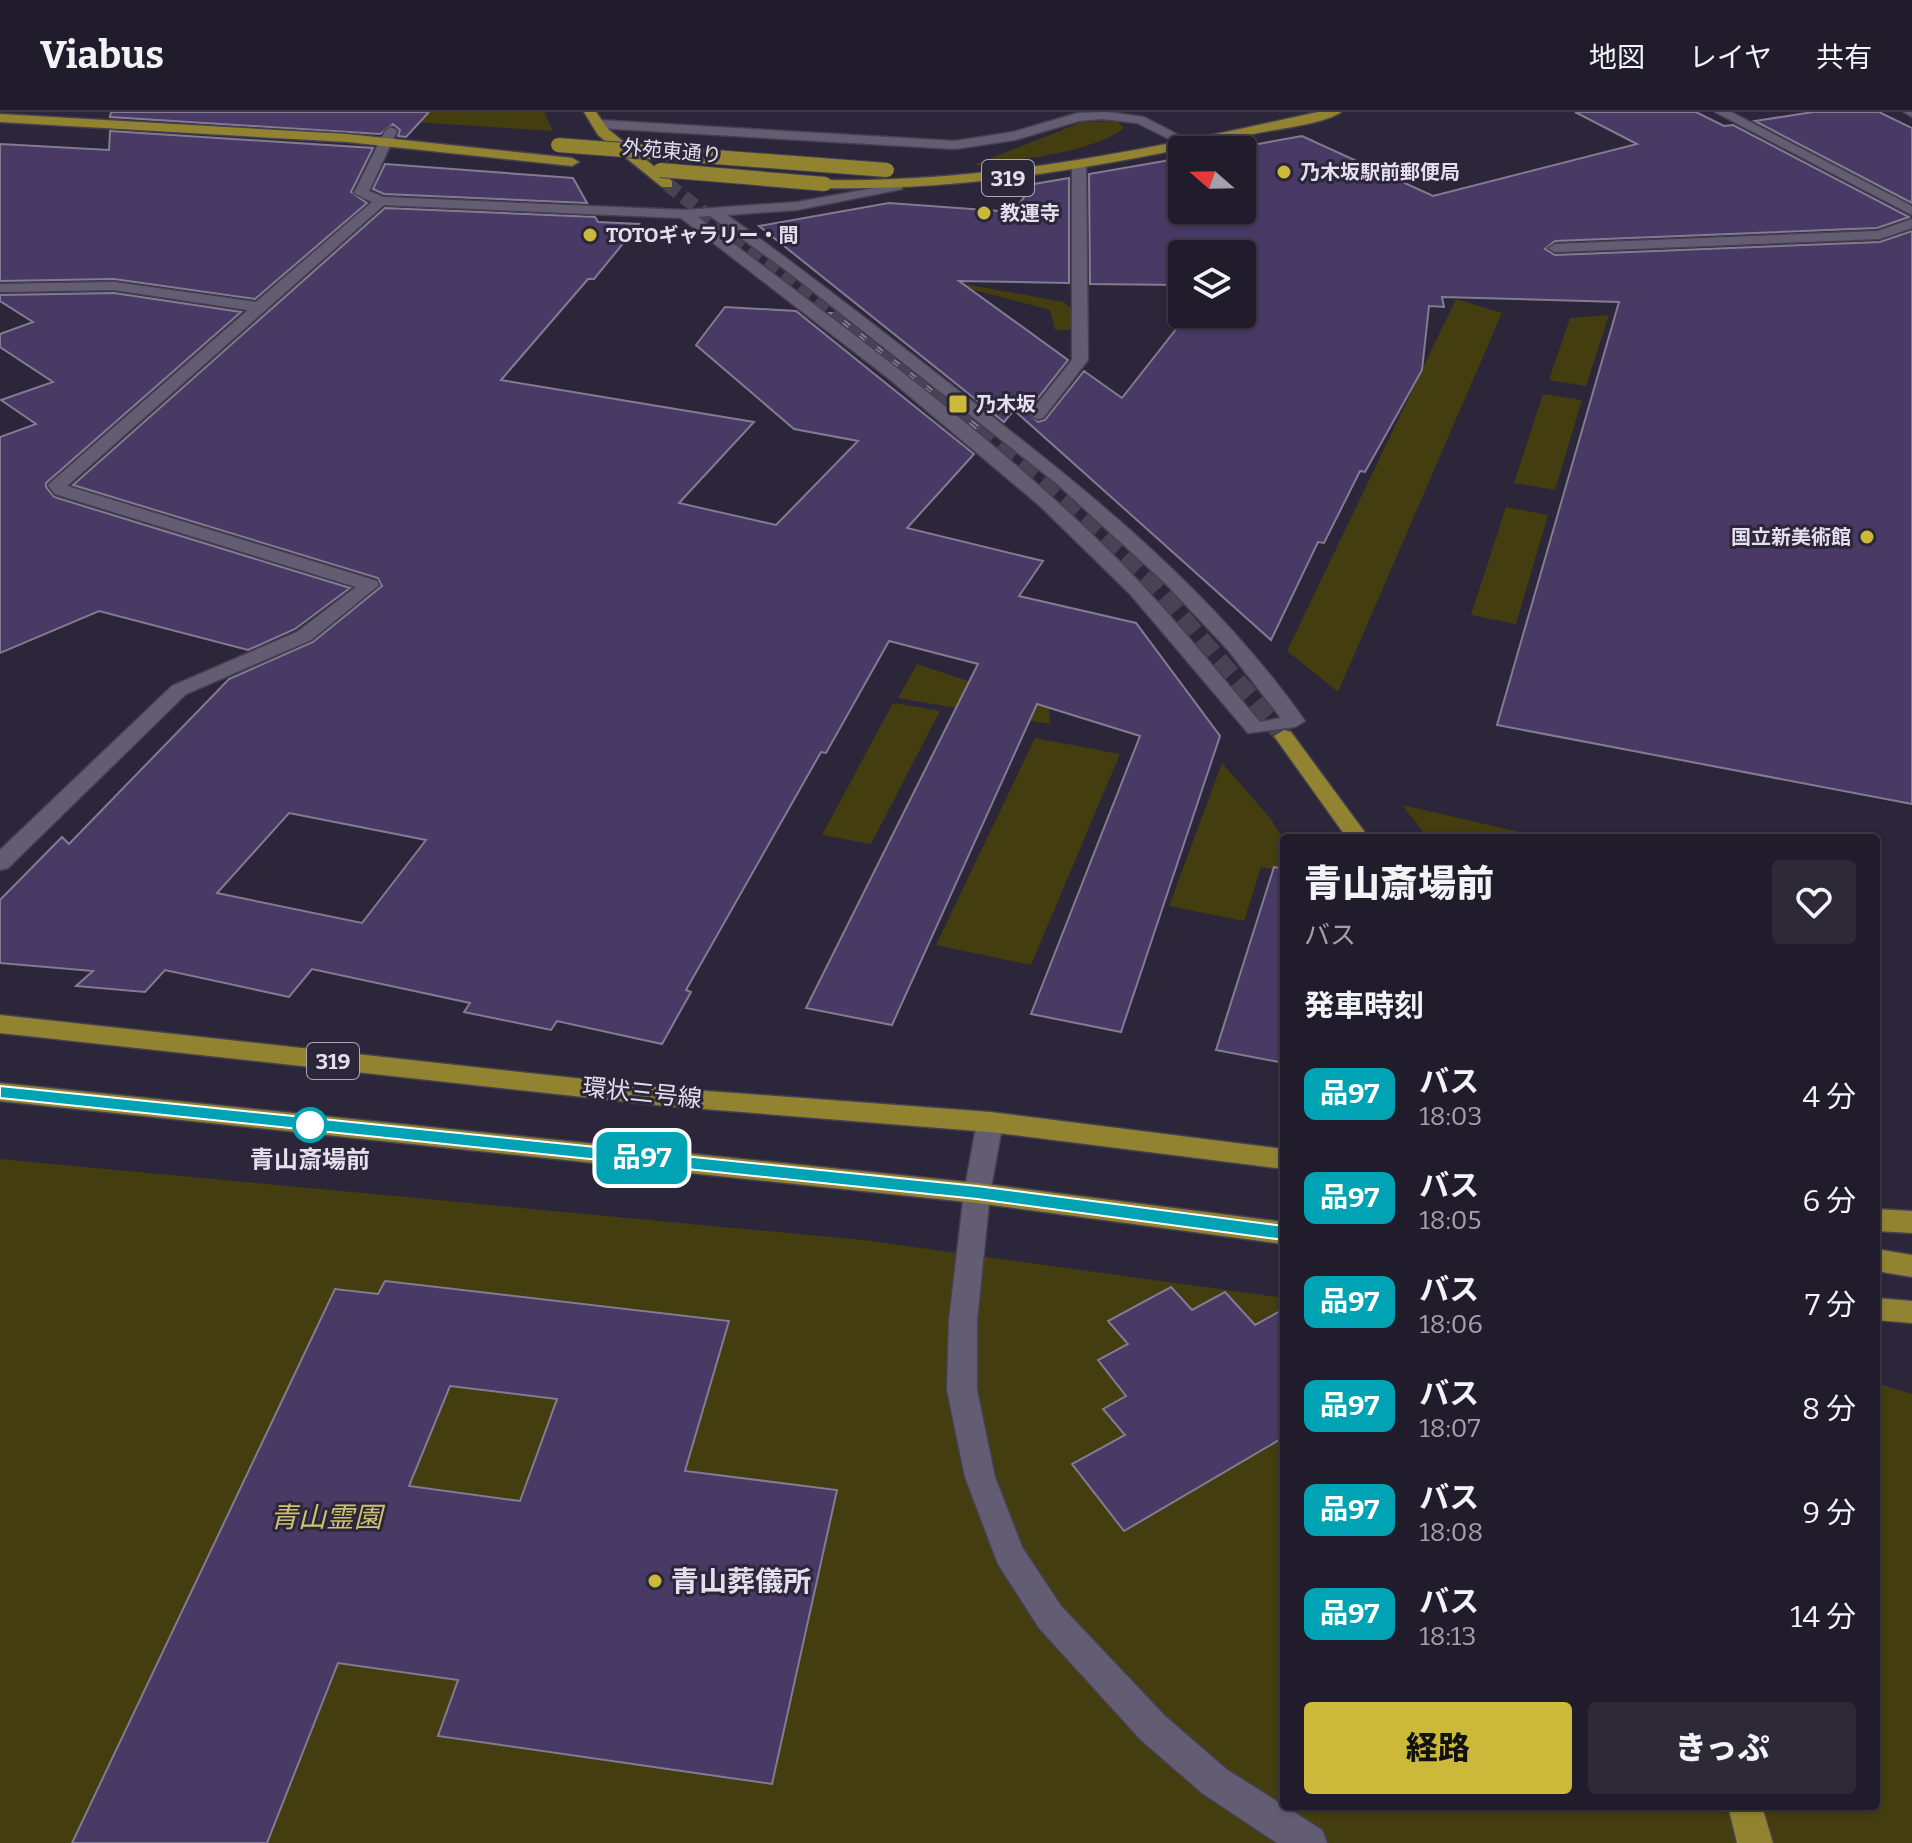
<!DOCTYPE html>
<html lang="ja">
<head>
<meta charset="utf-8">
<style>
  body { margin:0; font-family:Bitter,"Noto Sans JP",serif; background:#2d2937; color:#f1f3f6; height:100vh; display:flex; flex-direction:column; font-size:30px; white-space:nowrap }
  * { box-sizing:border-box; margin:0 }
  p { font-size:26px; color:#a2a1a9 }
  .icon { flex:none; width:44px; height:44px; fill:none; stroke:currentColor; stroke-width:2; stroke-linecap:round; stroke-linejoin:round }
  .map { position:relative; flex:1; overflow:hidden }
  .details { position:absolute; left:1280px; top:722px; width:600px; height:976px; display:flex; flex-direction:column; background:#201c2b; border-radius:8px; box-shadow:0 2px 6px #0004,0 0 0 2px #3d3a47 }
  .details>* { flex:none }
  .badge { padding:0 16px; border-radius:12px; font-size:28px; line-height:52px }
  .needle { width:52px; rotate:290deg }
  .controls { position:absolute; left:1168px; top:24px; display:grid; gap:16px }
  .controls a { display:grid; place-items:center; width:88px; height:88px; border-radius:8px; background:#201c2b; box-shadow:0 2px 6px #0004,0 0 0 2px #3d3a47; font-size:40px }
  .map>.badge { position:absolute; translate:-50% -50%; box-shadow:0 0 0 4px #fff }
  h2 { padding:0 24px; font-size:30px; line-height:72px }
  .round { display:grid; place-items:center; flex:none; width:84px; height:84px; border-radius:8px; background:#2d2937 }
  .summary { display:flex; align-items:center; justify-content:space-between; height:136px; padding:0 24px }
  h1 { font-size:38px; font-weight:800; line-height:60px }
  .action { display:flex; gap:16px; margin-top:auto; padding:16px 24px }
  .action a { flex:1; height:92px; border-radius:8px; background:#ccb939; color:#111; font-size:32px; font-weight:800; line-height:92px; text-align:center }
  .action a+a { background:#2d2937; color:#f1f3f6 }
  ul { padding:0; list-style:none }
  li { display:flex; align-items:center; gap:24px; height:104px; padding:0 24px }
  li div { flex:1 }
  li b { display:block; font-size:30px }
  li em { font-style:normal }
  li .badge { min-width:88px; font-weight:700; text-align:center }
  header { display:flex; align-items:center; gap:48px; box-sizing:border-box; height:112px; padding:0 40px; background:#201c2b; border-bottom:2px solid #3d3a47 }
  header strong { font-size:38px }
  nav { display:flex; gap:44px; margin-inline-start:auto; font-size:28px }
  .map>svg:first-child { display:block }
  .green { fill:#433d10 }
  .building { fill:#483965; stroke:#827c93; stroke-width:2; fill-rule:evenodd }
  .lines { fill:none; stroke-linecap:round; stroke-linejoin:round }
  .major-tunnel-far1 { stroke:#474254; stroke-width:14; stroke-dasharray:14 7; stroke-linecap:butt }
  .major-tunnel { stroke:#474254; stroke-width:19; stroke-dasharray:19 9; stroke-linecap:butt }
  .minor-casing { stroke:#464051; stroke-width:3 }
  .major-casing { stroke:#464051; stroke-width:3 }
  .minor { fill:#635d73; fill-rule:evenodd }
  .major { fill:#91832f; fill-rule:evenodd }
  .major-bridge-casing { stroke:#464051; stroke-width:16; stroke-linecap:butt }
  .major-bridge { stroke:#91832f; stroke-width:14 }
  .line { fill:#00a3b4; stroke:#fff; stroke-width:2 }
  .poi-dot { fill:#ccb939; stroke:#2b2639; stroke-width:3 }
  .stop-dot { fill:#fff; stroke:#00a3b4; stroke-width:4 }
  .labels { text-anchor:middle; stroke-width:6; stroke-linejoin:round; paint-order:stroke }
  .far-street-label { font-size:20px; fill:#e3dfec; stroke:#2b2639 }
  .far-poi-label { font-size:20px; font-weight:bold; fill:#e3dfec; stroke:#2b2639; text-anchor:start }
  .shield { fill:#2b2639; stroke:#aca8b6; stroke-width:2 }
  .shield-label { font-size:22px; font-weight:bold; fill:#e3dfec }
  .street-label { font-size:24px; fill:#e3dfec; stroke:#2b2639 }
  .stop-label { font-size:24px; font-weight:bold; fill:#e3dfec; stroke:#2b2639 }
  .near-park-label { font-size:28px; font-style:italic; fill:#cec26f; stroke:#2b2639 }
  .near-poi-label { font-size:28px; font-weight:bold; fill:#e3dfec; stroke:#2b2639; text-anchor:start }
</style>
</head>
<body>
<header>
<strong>Viabus</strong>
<nav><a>地図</a><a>レイヤ</a><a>共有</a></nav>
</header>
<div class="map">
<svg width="1912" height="1731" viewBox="0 0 1912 1731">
  <rect width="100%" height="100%" fill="#2b2639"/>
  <!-- green -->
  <path class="green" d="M260,0H544L553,19Z
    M1117,9L1124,16C1089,43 1015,47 972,54L1082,10Z
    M954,170L1064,190L1073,198L1070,218H1055L1050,198L970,177H944Z
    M1456,187L1502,201L1338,580L1287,539Z
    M1609,203L1586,274L1549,268L1570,206Z
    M1543,282L1582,288L1555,378L1514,371Z
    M1506,395L1548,403L1516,512L1471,503Z
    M917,552L1049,596L1050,612L898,586Z
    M893,591L940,599L871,732L822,723Z
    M1035,626L1120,642L1031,853L936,833Z
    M1222,651L1270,706L1284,727V760L1261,755L1244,809L1169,794Z
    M1402,693L1545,726H1428Z
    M0,1047L863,1128L1284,1186V1694H1876V1271L1912,1282V1731H0Z"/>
  <!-- building -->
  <path class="building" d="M111,0H429L406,25L398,24L400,18L393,12L380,22L110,5Z
    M1575,0H1696L1724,14L1733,13L1909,105L1877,116L1555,129L1545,137L1555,143L1880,130L1912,119V692L1497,613L1619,190L1442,185L1444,195L1429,194L1422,258L1365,360L1360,359L1324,431L1318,430L1271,528L1014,298L1004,310L759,114L889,91L1013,100L1034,72L1069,66V171L959,169L1068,248L1027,300L1038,310L1045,308L1084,259L1122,286L1188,202H1242V142H1182V173L1090,172L1089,62L1182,46V98H1242V38H1225L1302,24L1433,84L1637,32Z
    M1813,0H1879L1912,16V91L1755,9Z
    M110,19L373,36L351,80L367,91L255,187L114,167L0,169V32L109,38Z
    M385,52L573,66L587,91L384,82L373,77Z
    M385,96L595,105L598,110L639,112L594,167H588L501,268L754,310L679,391L776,413L858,329L794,317L696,233L725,195L796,199L974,342L907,416L1043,449L1019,484L1136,511L1220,624L1121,920L1031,902L1140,624L1037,592L892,913L806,896L978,552L889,529L826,641L821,640L686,878L691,880L662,932L557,909L551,918L464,900L470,891L312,857L289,885L165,858L145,880L76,874L93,859L0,851V788L62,725L69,732L229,567L313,530L382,474L378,466L73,373ZM289,701L426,728L362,811L217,781Z
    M114,181L241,200L46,371V375L54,385L350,476L295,517L248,538L99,499L0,541V325L36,312L1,288L53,270L0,235V222L33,210L0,189V183Z
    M830,201H835L991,324L988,326Z
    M1274,755L1284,757V951L1216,938Z
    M385,1169L729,1209L685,1359L837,1378L772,1672L438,1624L458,1568L338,1551L267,1731H72L335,1177L378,1182ZM450,1274L557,1287L520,1389L409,1374Z
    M1171,1175L1192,1198L1225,1180L1255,1213L1284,1197V1325L1124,1419L1072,1352L1125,1323L1103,1297L1126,1284L1098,1248L1128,1232L1108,1209Z"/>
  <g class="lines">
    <!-- major-tunnel-far1 -->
    <path class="major-tunnel-far1" d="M667,72L936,282"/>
    <!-- major-tunnel -->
    <path class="major-tunnel" d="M934,280L1072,394L1146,464L1284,624"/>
    <defs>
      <path id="minor" d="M1108,0L1144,5L1194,31L1183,34L1137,11L1102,7L1079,9L1015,28L955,37L598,16L592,12L598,8L955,29L1013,20L1078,1Z
        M1715,0H1731L1912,94V103Z
        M1904,0H1912V5Z
        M391,15L397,19L369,79L383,85L685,98L797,90L902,71V77L797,98L727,103C806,159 882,219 959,279C1085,376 1213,478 1305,609L1295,615L1248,621L1130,482L1040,394L888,266L681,106L384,93L67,374L377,469L379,473L311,528L186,582L8,756L0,758V738L172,574L297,520L356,475L55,382L48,373L248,198L114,178L0,180V172L114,170L256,190L372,90L354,81L385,19ZM710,104L787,159L1056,371L1165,471L1228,538L1281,606L1260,610C1209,550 1160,488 1103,433C979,312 836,210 698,105Z
        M1079,50L1086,54L1088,248L1043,306L1037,307L1029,302L1072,248V54Z
        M1912,107V116L1880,127L1555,140L1548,136L1555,132L1878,119Z
        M990,1000L999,1003L1003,1010L990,1081L977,1208V1278L995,1365L1022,1435L1061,1494L1165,1604L1226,1657L1322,1718L1327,1731H1277L1202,1681L1141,1628L1039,1516L998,1452L965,1365L947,1278L949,1208L964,1081L977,1010L981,1003Z"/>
      <path id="major" d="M584,0H596L608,17L672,69V75H662L598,23Z
        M1318,0H1341C1325,12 1276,17 1253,22C1111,53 971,79 825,76L818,72L825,68C994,71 1154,36 1318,0Z
        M0,2L347,22L572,46L579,50L572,54L347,30L0,10Z
        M1284,618L1291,620L1369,726H1347L1274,624Z
        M0,903L666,976L990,1000L1284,1037V1057L990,1020L666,994L0,921Z
        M0,971L977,1071L1284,1110V1132L977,1091L0,989Z
        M1876,1097L1912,1099V1121L1876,1119Z
        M1876,1137L1912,1143V1165L1876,1159Z
        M1876,1186L1912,1189V1211L1876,1208Z
        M1728,1694H1762L1773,1731H1737Z"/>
    </defs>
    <!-- minor casing -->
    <use href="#minor" class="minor-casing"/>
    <!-- major casing -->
    <use href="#major" class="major-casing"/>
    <!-- minor -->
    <use href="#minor" class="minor"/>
    <!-- major -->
    <use href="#major" class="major"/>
    <defs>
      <path id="major-bridge" d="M558,33L887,58
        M660,58L825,72"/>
    </defs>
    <!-- major-bridge casing -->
    <use href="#major-bridge" class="major-bridge-casing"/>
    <!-- major-bridge -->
    <use href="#major-bridge" class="major-bridge"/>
  </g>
  <!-- line -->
  <path class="line" d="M0,974L977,1074L1284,1114L1293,1121L1284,1128L977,1087L0,986Z"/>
  <!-- markers -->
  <g class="poi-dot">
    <circle cx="1284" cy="60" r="8"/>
    <circle cx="984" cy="101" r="8"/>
    <circle cx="590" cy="123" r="8"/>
    <rect x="948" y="282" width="20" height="20" rx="4"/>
    <circle cx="1867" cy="425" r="8"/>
    <circle cx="655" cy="1469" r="8"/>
  </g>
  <circle class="stop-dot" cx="310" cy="1013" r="16"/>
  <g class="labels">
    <!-- far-street labels -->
    <g class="far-street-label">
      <text transform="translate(672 39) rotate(5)" y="7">外苑東通り</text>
    </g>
    <!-- far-poi labels -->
    <g class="far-poi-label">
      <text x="1300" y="67">乃木坂駅前郵便局</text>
      <text x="1000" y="108">教運寺</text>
      <text x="606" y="130">TOTOギャラリー・間</text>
      <text x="976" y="299">乃木坂</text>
      <text x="1851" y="432" text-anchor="end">国立新美術館</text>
    </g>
    <!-- shield labels -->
    <g class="shield">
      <rect x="982" y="48" width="52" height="36" rx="6"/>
      <rect x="307" y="931" width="52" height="36" rx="6"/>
    </g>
    <g class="shield-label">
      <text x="1008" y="74">319</text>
      <text x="333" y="957">319</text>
    </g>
    <!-- street labels -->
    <g class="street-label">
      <text transform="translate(642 981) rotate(6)" y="8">環状三号線</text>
    </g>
    <!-- stop labels -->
    <g class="stop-label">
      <text x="310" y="1056">青山斎場前</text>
    </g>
    <!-- near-park labels -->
    <g class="near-park-label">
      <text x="326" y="1415">青山霊園</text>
    </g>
    <!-- near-poi labels -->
    <g class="near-poi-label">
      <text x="671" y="1479">青山葬儀所</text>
    </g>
  </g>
</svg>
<div class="controls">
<a><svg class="needle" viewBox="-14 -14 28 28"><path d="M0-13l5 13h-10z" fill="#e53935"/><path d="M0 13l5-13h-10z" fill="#a2a1a9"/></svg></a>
<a><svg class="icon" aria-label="layers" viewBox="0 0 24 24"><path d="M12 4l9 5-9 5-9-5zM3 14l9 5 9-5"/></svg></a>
</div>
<b class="badge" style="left:642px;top:1046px;background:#00a3b4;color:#fff">品97</b>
<section class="details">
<div class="summary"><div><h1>青山斎場前</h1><p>バス</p></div><a class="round"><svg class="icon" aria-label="heart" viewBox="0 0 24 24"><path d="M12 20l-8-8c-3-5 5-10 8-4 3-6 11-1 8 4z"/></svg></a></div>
<h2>発車時刻</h2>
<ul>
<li><span class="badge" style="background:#00a3b4;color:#fff">品97</span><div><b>バス</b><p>18:03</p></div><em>4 分</em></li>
<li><span class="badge" style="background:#00a3b4;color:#fff">品97</span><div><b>バス</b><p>18:05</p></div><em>6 分</em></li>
<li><span class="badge" style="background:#00a3b4;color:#fff">品97</span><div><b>バス</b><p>18:06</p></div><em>7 分</em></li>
<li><span class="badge" style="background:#00a3b4;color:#fff">品97</span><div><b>バス</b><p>18:07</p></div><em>8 分</em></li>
<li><span class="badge" style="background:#00a3b4;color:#fff">品97</span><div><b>バス</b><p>18:08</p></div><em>9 分</em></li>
<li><span class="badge" style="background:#00a3b4;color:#fff">品97</span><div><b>バス</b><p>18:13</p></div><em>14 分</em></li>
</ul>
<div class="action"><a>経路</a><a>きっぷ</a></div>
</section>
</div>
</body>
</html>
